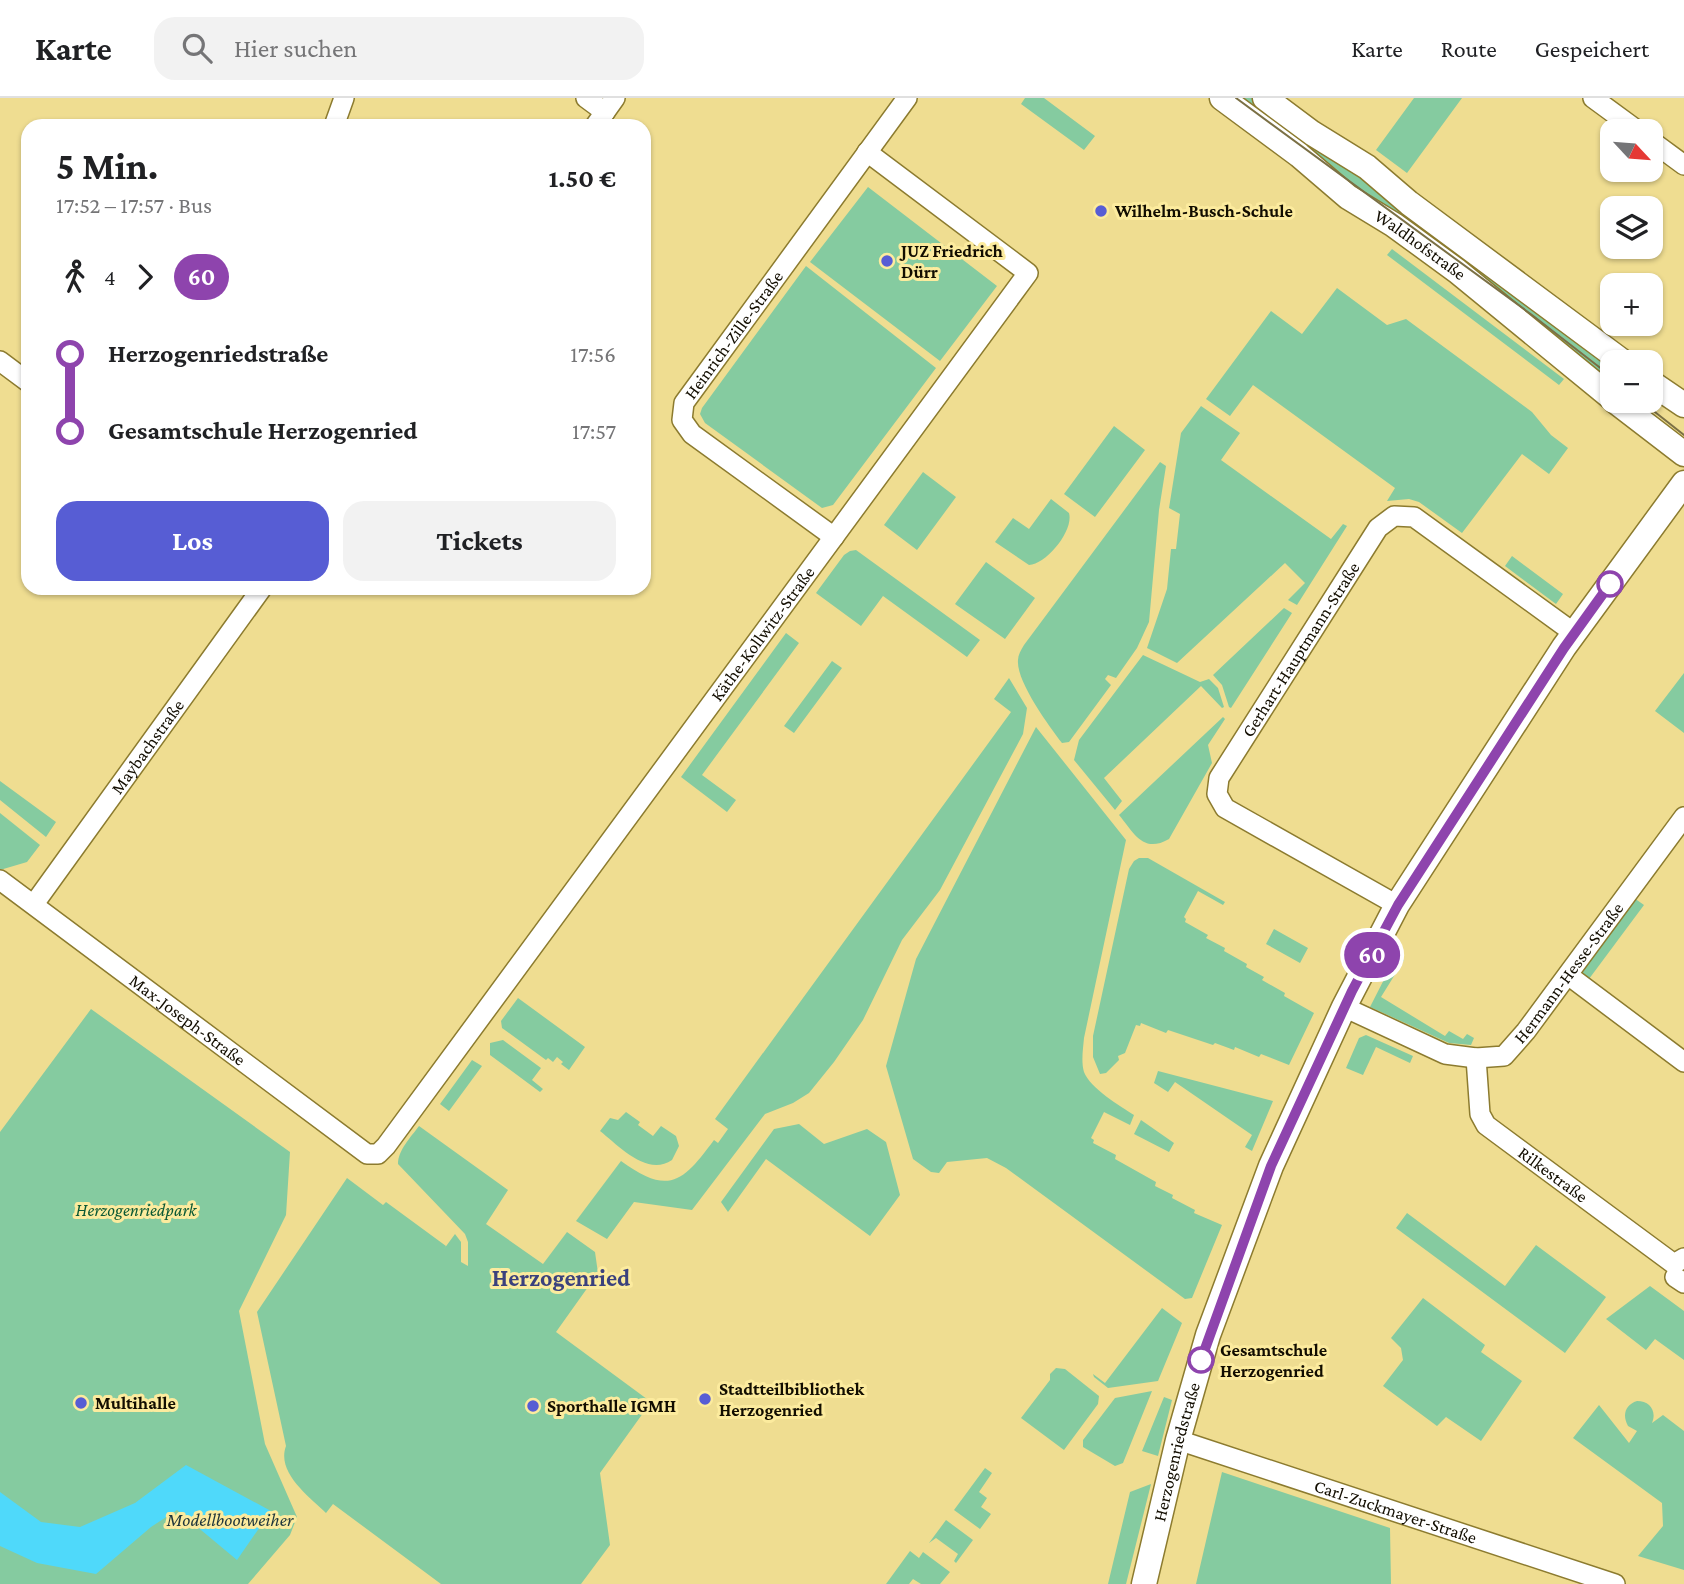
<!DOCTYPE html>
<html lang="de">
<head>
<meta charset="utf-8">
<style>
  body { margin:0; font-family:"Crimson Pro",serif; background:#f2f2f2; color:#202124; height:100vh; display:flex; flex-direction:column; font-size:26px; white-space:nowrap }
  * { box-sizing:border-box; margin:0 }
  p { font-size:23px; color:#757577 }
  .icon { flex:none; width:38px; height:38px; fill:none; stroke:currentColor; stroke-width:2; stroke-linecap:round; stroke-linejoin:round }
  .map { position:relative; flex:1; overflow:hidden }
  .panel { position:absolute; left:21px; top:21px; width:630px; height:476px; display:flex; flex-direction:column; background:#fff; border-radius:21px; box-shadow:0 2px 5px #0004 }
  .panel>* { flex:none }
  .badge { padding:0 14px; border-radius:23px; font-size:24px; line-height:46px }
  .needle { width:46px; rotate:116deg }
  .buttons { position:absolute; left:1600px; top:21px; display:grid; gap:14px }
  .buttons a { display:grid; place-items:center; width:63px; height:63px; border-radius:14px; background:#fff; box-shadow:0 2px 5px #0004; font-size:35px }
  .map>.badge { position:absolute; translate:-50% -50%; box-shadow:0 0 0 4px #fff }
  .legs { display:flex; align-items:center; gap:10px; height:77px; padding:0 35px; font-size:23px }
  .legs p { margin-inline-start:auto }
  .summary { display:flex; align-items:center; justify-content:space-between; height:119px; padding:0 35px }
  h1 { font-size:38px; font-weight:700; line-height:52px }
  .button { display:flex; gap:14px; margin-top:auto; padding:14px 35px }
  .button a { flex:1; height:80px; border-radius:21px; background:#575dd4; color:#fff; font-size:28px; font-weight:700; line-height:80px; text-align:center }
  .button a+a { background:#f2f2f2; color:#202124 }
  ul { padding:0 35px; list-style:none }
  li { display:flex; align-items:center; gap:24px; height:77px; font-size:26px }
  li i { display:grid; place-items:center; width:10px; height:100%; margin:0 9px; background:currentColor }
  li i::after { content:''; width:18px; height:18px; margin:-9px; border:5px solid; border-radius:50%; background:#fff }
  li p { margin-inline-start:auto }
  li:first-child i { background:linear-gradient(#0000 50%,currentColor 0) }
  li:last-child i { background:linear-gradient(currentColor 50%,#0000 0) }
  header { display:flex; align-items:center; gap:42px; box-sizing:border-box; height:98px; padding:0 35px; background:#fff; border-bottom:2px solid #e0e0e0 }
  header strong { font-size:33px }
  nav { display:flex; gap:38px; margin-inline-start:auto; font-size:24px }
  .search { width:490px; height:63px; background:#f2f2f2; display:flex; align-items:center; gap:18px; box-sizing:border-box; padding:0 24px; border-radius:21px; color:#757577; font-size:26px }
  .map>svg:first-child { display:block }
  .green { fill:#85cba0 }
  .water { fill:#4fd9fa }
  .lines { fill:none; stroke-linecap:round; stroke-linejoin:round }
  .minor-casing { stroke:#8c7b2f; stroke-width:22 }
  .tertiary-casing { stroke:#8c7b2f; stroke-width:27 }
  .minor { stroke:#fff; stroke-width:19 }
  .tertiary { stroke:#fff; stroke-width:24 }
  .tram { stroke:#7b7045; stroke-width:2 }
  .line-1-casing { stroke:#fff; stroke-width:16 }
  .line-1 { stroke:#8e44ad; stroke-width:10 }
  .poi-dot { fill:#575dd4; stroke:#fceb9e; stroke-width:2.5 }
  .stop-1-dot { fill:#fff; stroke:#8e44ad; stroke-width:3.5 }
  .labels { text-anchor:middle; stroke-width:6; stroke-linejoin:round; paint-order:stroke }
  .poi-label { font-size:18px; font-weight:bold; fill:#120d00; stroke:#fceb9e; text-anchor:start }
  .street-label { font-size:18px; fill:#120d00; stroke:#fceb9e }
  .park-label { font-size:18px; font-style:italic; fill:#0a5834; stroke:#fceb9e }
  .stop-label { font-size:18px; font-weight:bold; fill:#120d00; stroke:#fceb9e; text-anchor:start }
  .water-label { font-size:19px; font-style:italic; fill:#1f363c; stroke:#fceb9e }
  .district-label { font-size:24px; font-weight:bold; fill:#3b417d; stroke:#fceb9e }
</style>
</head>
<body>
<header>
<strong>Karte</strong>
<div class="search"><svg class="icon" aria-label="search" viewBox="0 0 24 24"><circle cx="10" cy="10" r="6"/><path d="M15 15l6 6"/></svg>Hier suchen</div>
<nav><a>Karte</a><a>Route</a><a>Gespeichert</a></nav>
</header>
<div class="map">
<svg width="1684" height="1486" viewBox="0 0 1684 1486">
  <rect width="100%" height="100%" fill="#efdd91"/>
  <!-- green -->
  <path class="green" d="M1025,0H1044L1095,38L1084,52L1021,6Z
    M1226,0H1257L1612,264V286Z
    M1414,0H1462L1407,75L1376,52Z
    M868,89L997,188L940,263L810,164Z
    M1392,151L1564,281L1559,287L1387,157Z
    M806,168L936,270L833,407L822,410L705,325L700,316L702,310Z
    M1337,190L1387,227L1406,221L1532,314L1551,337L1568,350L1549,376L1522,356L1462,435L1419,404L1409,401L1387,403L1395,390L1253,287L1230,318L1206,301L1271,213L1302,236Z
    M1201,308L1240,335L1221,362L1331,441L1343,426L1347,428L1297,507L1288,502L1305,485L1285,465L1177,565L1147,550L1167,491L1171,451H1176L1180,416L1169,410L1181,335Z
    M1114,328L1145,352L1095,419L1064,396Z
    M1160,364L1166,368L1159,412L1149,524L1137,550L1116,580L1108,577L1105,581L1111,587L1069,644L1062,645C1049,628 1016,583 1018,562C1018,557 1021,552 1024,547Z
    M923,374L956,399L917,452L884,427Z
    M1051,401L1069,415C1074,432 1047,466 1029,467L995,444L1013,420L1029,431Z
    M856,452L980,542L967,559L883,498L861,528L816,495L844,457L850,453Z
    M1512,458L1563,496L1556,506L1505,468Z
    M986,464L1035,500L1005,541L955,506Z
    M1284,510L1292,515L1231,610L1229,609L1222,587L1213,577Z
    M786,535L799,545L702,677L736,702L727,714L681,679Z
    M1143,557L1200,584L1209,581L1218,590L1224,609L1222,610L1201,588L1104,680L1122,703L1115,712L1074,662L1079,642Z
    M832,563L842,570L794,635L784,628Z
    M1684,575V635L1655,613Z
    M1009,580L1027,610L1023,636L940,792L902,842L863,922L834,964L809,995L793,1005L765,1016L692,1112L634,1104L607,1141L576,1123L621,1063C669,1098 683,1084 714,1042L718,1045L728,1031L715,1021L1011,614L994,601Z
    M1223,619L1225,621L1208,647L1212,665L1169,741C1143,756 1134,735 1119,717Z
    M1036,629L1126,742L1084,940C1083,951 1081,964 1084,974C1090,990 1120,1008 1134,1017L1130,1027L1104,1014L1091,1040L1094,1042L1093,1045L1116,1057L1115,1061L1156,1084L1155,1088L1173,1097L1172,1100L1195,1112L1194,1115L1222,1127L1192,1200L1185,1201L1006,1070L987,1060L947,1064L939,1075L931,1074L913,1061L886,968L916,861Z
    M0,683L56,724L46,739L0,702Z
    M0,715L40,747L27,764L0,772Z
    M1139,760H1148L1225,804L1223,807L1198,793L1184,819L1186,821L1185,824L1208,837L1206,840L1225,850L1224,853L1247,866L1246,869L1264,879L1262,882L1285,895L1284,898L1314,915L1289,967L1261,956L1259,959L1235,949L1234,952L1215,945L1213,947L1168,932L1166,935L1141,925L1140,928L1136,927L1125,955L1118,958L1119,962L1106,975L1100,976L1093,959V938L1129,771L1134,763Z
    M1634,800L1644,807L1586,885L1577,878Z
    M1274,831L1308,850L1300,865L1266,846Z
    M1396,858L1404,862L1381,899L1445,938L1449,933L1463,941L1467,936L1474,940L1471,947L1449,945L1370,909Z
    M518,900L585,949L569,972L561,966L563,964L557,959L553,964L548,960L546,962L502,930L501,923Z
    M91,911L290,1054L286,1117L239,1213L265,1346L297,1419L290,1437L248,1486H0V1034Z
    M1366,937L1413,958L1410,965L1376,949L1363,977L1346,970L1359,940Z
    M503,942L541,970L532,982L543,991L540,994L490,957V945Z
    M472,962L482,968L449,1013L440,1006Z
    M1158,973L1273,1003L1252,1053L1245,1049L1252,1037L1175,984L1168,994L1154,985Z
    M626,1014L640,1024L638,1027L653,1038L661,1028L676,1038L679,1048L672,1062C647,1079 619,1048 600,1033L610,1020L618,1022Z
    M1141,1022L1174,1045L1169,1054L1134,1036Z
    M799,1026L824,1046L867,1031L886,1044L900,1097L870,1138L766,1061L728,1114L721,1104L774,1031Z
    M419,1028L508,1092L486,1126L543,1166L567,1134L595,1154L598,1175L556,1234L651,1304L600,1375L610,1447L581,1486H441L333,1406L326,1415C310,1399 276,1375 286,1348L257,1214L347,1080L383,1107L386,1104L446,1148L444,1151L455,1136L461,1144V1164L468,1168V1144L465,1136L398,1066C398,1052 411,1039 419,1028Z
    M1407,1115L1505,1188L1536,1147L1606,1199L1565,1255L1396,1130Z
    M1650,1188L1684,1213V1262L1655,1241L1646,1252L1606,1221Z
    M1423,1200L1485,1247L1481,1254L1522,1283L1481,1343L1446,1319L1437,1328L1383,1288L1403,1262L1401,1250L1391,1240Z
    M1162,1210L1182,1225L1158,1283L1108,1290L1094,1279L1093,1276L1105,1285Z
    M1056,1270L1065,1271L1099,1298L1098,1306L1064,1352L1021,1320L1050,1282V1276Z
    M1152,1293L1123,1365L1115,1368L1083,1349V1342L1115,1300Z
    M1164,1299L1172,1302L1158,1358L1142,1353Z
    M1637,1303C1650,1303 1657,1313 1652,1325L1663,1317L1684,1333V1472L1638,1458L1663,1428L1662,1405L1573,1340L1599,1307L1629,1345L1637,1333L1628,1328C1622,1317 1625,1307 1637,1303Z
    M985,1370L992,1375L979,1394L987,1400L981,1409L991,1416L980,1431L954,1412Z
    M1222,1374L1390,1430L1391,1486H1196Z
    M1151,1386L1126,1486H1108L1130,1394Z
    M946,1422L973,1442L956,1465L954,1463L958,1456L936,1440L929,1445Z
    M910,1453L919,1460L923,1454L950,1474L940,1486H921L913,1481L909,1486H886Z"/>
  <!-- water -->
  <path class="water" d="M186,1367L271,1413L237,1462L177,1412L151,1429L96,1476L37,1465L0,1448V1394L41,1424L80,1429L135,1405Z"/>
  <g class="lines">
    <defs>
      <g id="minor">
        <path d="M586,0L605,14"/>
        <path d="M1593,0L1638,33"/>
        <path d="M334,28L344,0"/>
        <path d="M595,28L615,0"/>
        <path d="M1650,42L1684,67"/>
        <path d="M0,263L28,284"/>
        <path id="s1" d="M834,439L692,336L682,322L684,305L907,0"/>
        <path id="s2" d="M0,782L367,1056H378L386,1048L1028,175L867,54"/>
        <path id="s3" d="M34,806L262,490"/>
        <path id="s4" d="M1397,807L1225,710L1217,696L1219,680L1378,430L1394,418L1414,419L1574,535"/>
        <path d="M1568,877L1684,964"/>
        <path id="s5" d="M1344,909L1445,956L1476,960L1504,958L1526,933L1684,719"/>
        <path id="s6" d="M1476,960L1480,1016L1486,1027L1674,1166L1684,1160"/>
        <path d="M1675,1179L1684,1185"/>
        <path id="s7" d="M1178,1342L1615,1486"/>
      </g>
      <g id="tertiary">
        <path id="s8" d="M1222,0L1299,57L1348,99L1394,127L1457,173L1612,300"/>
        <path d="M1265,0L1312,35L1367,69L1409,105L1623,264"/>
        <path d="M1650,284L1684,307"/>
        <path d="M1615,303L1684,356"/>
        <path id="s9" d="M1144,1486L1178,1342L1208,1237L1271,1068L1344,909L1397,807L1564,549L1684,385"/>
      </g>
    </defs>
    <!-- minor casing -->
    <use href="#minor" class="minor-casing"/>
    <!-- tertiary casing -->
    <use href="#tertiary" class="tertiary-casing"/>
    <!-- minor -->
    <use href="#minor" class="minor"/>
    <!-- tertiary -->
    <use href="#tertiary" class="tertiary"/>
    <!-- tram -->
    <path class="tram" d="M1236,0L1532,217L1612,279
      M1641,303L1684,337"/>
  </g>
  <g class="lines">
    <defs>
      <path id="line-1" d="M1201,1262L1271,1068L1352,893L1398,807L1564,550L1610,486"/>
    </defs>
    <!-- line-1 casing -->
    <use href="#line-1" class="line-1-casing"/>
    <!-- line-1 -->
    <use href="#line-1" class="line-1"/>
  </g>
  <!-- markers -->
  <g class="poi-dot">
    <circle cx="1101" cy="113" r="7"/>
    <circle cx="887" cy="163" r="7"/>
    <circle cx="705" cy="1301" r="7"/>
    <circle cx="81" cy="1305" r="7"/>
    <circle cx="533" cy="1308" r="7"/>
  </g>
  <g class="stop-1-dot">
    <circle cx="1610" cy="486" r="12"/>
    <circle cx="1201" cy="1262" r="12"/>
  </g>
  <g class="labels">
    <!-- poi labels -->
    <g class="poi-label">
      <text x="1115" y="119">Wilhelm-Busch-Schule</text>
      <text x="901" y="159">JUZ Friedrich<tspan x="901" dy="21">Dürr</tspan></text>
      <text x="719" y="1297">Stadtteilbibliothek<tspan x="719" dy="21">Herzogenried</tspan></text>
      <text x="95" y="1311">Multihalle</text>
      <text x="547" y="1314">Sporthalle IGMH</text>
    </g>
    <!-- street labels -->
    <g class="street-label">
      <text dy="6" stroke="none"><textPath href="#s8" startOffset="247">Waldhofstraße</textPath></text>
      <text dy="6" stroke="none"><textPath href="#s1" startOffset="294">Heinrich-Zille-Straße</textPath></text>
      <text dy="6" stroke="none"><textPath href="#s2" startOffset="1116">Käthe-Kollwitz-Straße</textPath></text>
      <text dy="6" stroke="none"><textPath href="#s4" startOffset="382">Gerhart-Hauptmann-Straße</textPath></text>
      <text dy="6" stroke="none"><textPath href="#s3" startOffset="194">Maybachstraße</textPath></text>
      <text dy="6" stroke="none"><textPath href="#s5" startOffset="276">Hermann-Hesse-Straße</textPath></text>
      <text dy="6" stroke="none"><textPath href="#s2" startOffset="234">Max-Joseph-Straße</textPath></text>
      <text dy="6" stroke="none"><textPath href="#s6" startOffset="152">Rilkestraße</textPath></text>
      <text dy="6" stroke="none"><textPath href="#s9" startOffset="136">Herzogenriedstraße</textPath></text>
      <text dy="6" stroke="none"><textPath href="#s7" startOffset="229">Carl-Zuckmayer-Straße</textPath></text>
    </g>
    <!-- park labels -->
    <g class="park-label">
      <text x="136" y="1118">Herzogenriedpark</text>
    </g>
    <!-- stop labels -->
    <g class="stop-label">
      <text x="1220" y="1258">Gesamtschule<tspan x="1220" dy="21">Herzogenried</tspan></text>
    </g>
    <!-- water labels -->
    <g class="water-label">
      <text x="230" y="1428">Modellbootweiher</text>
    </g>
    <!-- district labels -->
    <g class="district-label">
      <text x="561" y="1188">Herzogenried</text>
    </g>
  </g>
</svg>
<div class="buttons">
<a><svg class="needle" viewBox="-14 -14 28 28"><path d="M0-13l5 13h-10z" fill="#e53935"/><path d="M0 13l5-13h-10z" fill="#757577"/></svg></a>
<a><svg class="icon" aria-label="layers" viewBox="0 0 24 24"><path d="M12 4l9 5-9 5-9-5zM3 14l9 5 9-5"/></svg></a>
<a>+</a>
<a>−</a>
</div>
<b class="badge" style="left:1372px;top:857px;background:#8e44ad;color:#fff">60</b>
<section class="panel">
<div class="summary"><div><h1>5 Min.</h1><p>17:52 – 17:57 · Bus</p></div><b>1.50 €</b></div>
<div class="legs"><svg class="icon" aria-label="walk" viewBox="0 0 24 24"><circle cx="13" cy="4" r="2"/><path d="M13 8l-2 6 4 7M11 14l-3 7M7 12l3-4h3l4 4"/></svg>4<svg class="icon" aria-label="forward" viewBox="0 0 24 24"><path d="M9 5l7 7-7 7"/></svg><b class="badge" style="background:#8e44ad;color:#fff">60</b></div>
<ul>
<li><i style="color:#8e44ad"></i><b>Herzogenriedstraße</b><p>17:56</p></li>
<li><i style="color:#8e44ad"></i><b>Gesamtschule Herzogenried</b><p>17:57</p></li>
</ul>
<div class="button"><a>Los</a><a>Tickets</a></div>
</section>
</div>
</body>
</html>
